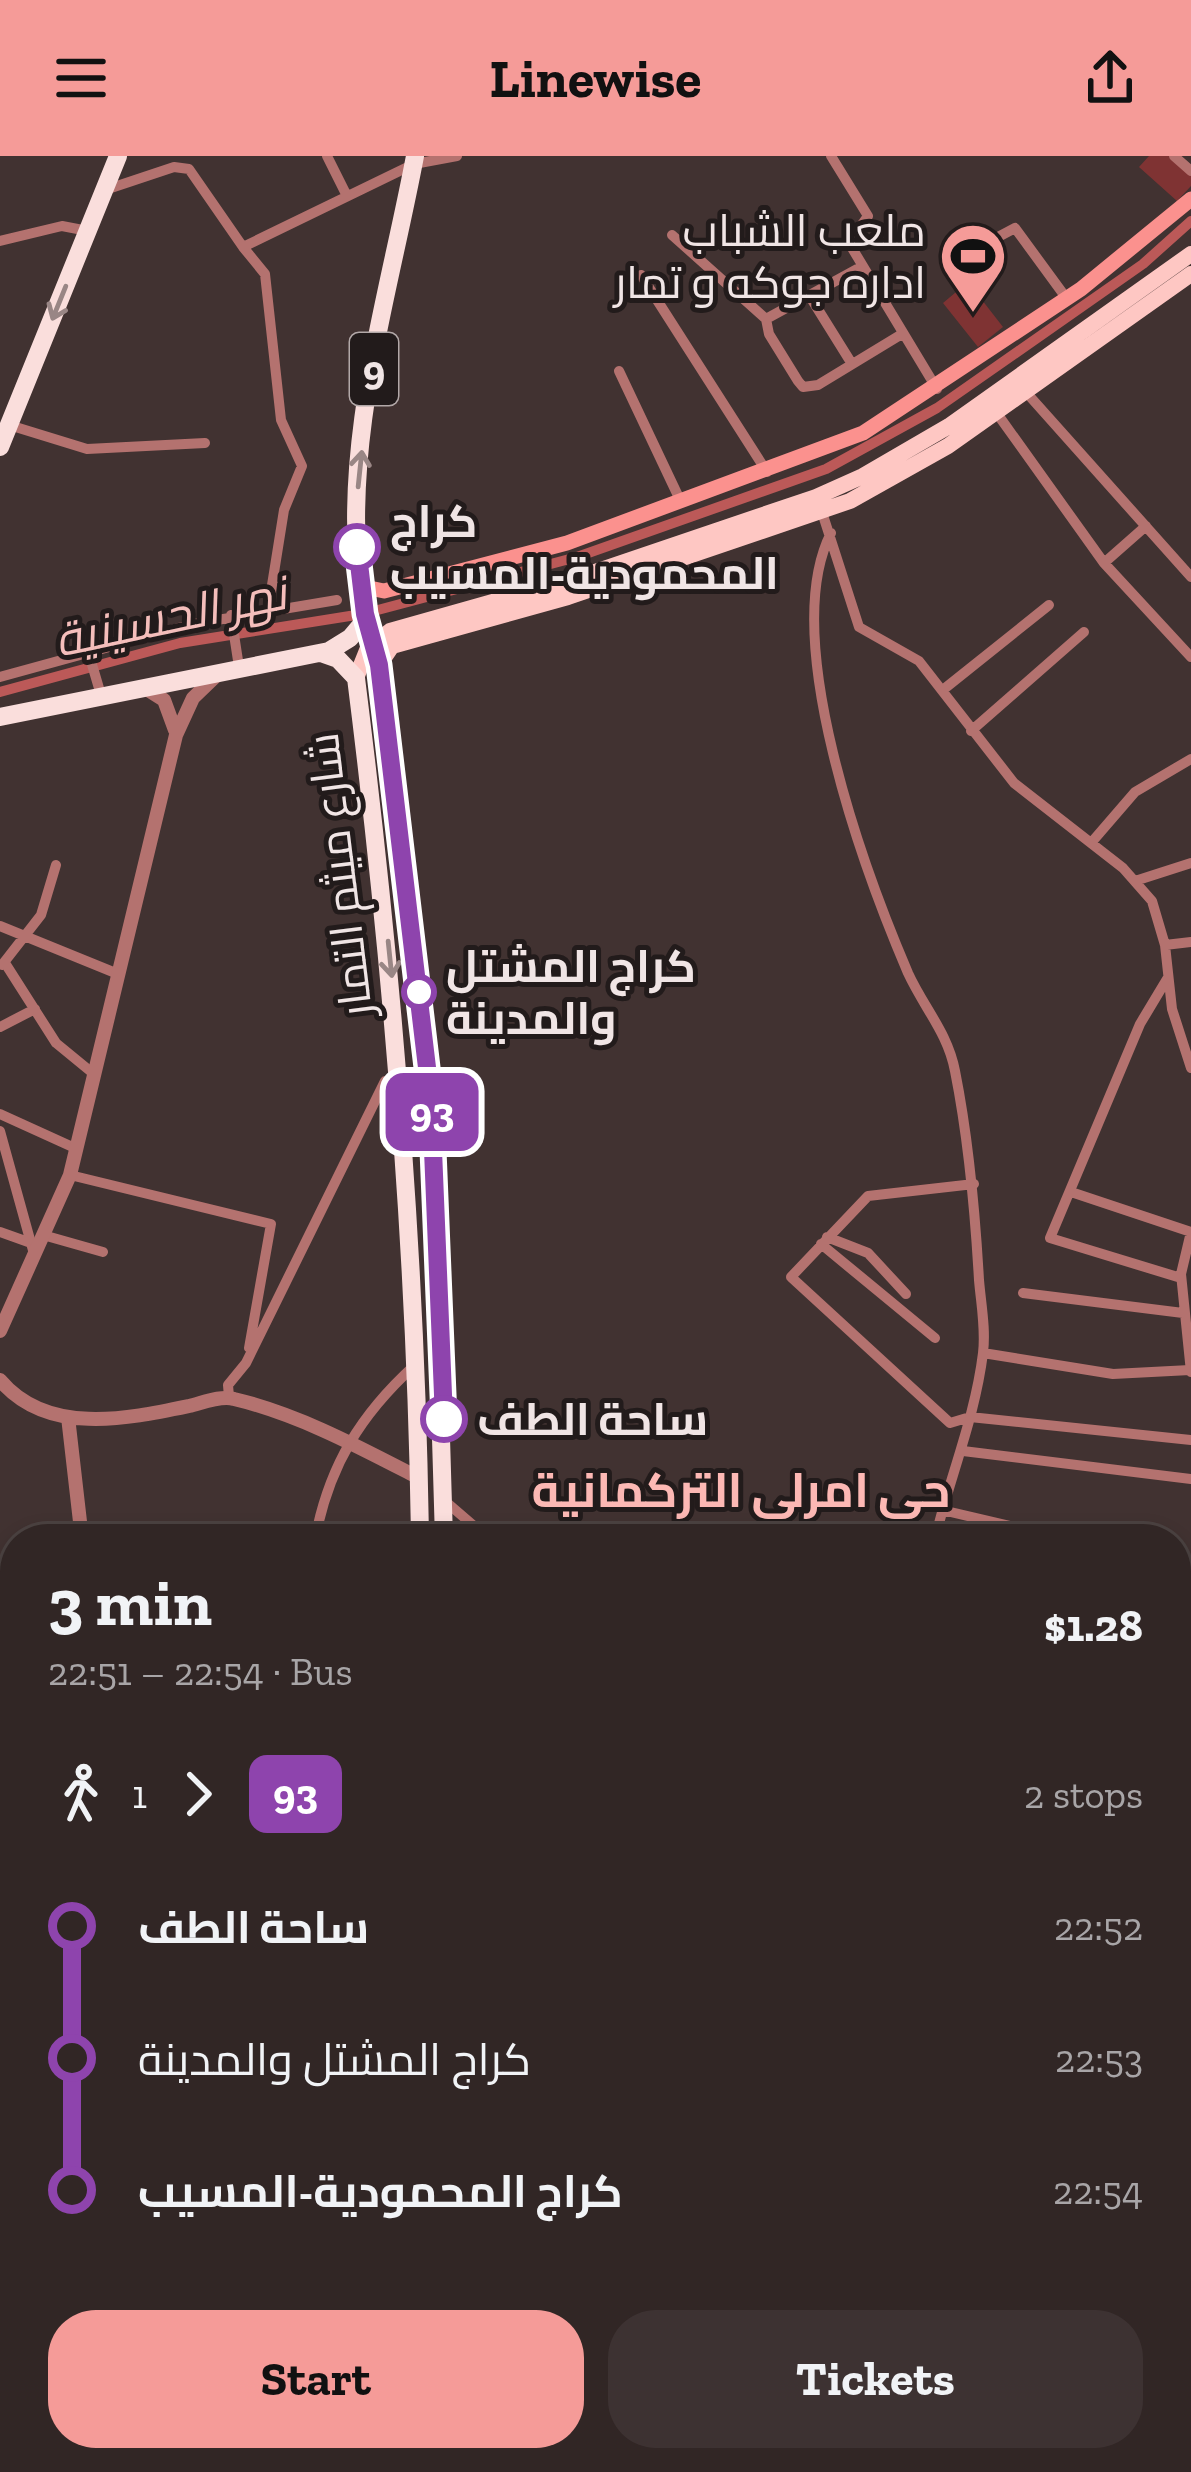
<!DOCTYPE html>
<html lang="en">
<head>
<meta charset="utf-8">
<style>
  body { margin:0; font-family:"Zilla Slab",Cairo,serif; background:#3d3232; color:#f1f3f6; height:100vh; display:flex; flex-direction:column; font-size:45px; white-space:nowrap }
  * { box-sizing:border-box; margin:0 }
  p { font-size:39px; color:#a8a5a7 }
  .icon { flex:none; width:66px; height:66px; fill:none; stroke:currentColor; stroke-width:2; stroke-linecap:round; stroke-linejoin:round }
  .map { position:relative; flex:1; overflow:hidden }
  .sheet { position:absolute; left:0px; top:1368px; width:1191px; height:948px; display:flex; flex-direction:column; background:#312625; border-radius:48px 48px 0 0; box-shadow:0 6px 18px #0003,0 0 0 3px #4c4342 }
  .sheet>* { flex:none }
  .badge { padding:0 24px; border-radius:18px; font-size:42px; line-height:78px }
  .map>.badge { position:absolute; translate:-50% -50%; box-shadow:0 0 0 6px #fff }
  .legs { display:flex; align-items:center; gap:18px; height:132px; padding:0 48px; font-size:39px }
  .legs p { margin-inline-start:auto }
  .head { display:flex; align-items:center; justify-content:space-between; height:204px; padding:0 48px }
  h1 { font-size:66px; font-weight:800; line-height:90px }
  .primary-button { display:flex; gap:24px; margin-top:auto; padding:24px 48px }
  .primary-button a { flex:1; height:138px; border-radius:48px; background:#f59b98; color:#111; font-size:48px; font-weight:800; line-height:138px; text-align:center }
  .primary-button a+a { background:#3d3232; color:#f1f3f6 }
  ul { padding:0 48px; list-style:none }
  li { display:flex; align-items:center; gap:42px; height:132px; font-size:45px }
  li i { display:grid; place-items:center; width:18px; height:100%; margin:0 15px; background:currentColor }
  li i::after { content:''; width:30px; height:30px; margin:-15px; border:9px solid; border-radius:50%; background:#312625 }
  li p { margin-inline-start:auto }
  li:first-child i { background:linear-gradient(#0000 50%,currentColor 0) }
  li:last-child i { background:linear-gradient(currentColor 50%,#0000 0) }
  header { display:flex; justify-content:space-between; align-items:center; height:156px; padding:0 48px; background:#f59b98; color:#111; font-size:54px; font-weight:800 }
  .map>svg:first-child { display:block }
  .green { fill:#7f3333 }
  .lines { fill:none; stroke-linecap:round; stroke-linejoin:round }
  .canal { stroke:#bc5958; stroke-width:10 }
  .pedestrian { stroke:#b4726f; stroke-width:8 }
  .minor { stroke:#b4726f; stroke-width:10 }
  .tertiary { stroke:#b4726f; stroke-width:14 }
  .secondary { stroke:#fb918e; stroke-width:15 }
  .primary { stroke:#fec7c3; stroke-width:16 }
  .trunk { stroke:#fadedc; stroke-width:18 }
  .oneway { stroke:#998685 }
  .line-1-casing { stroke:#fff; stroke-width:27 }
  .line-1 { stroke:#8e44ad; stroke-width:18 }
  .stop-1-dot { fill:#fff; stroke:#8e44ad; stroke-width:6 }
  .labels { text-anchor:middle; stroke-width:10; stroke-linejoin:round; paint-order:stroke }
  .shield { fill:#221b1b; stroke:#b2a8a8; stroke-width:3 }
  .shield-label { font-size:42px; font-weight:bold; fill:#f0e5e5 }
  .poi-label { font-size:45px; fill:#f0e5e5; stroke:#221b1b; text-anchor:end }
  .stop-label { font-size:45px; font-weight:bold; fill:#f0e5e5; stroke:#221b1b; text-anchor:start }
  .street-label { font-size:45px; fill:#f0e5e5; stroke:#221b1b }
  .water-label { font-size:48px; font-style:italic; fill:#f4bebb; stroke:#221b1b }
  .neighbourhood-label { font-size:48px; font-weight:bold; fill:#fcb8b4; stroke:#221b1b }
</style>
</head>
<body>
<header><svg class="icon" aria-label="menu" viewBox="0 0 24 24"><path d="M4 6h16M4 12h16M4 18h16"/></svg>Linewise<svg class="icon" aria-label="share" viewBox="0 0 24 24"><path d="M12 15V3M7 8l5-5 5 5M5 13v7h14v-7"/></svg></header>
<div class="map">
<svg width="1191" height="2316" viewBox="0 0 1191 2316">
  <rect width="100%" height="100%" fill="#413231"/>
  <!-- green -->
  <path class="green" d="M1149,0H1170L1191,19V30L1177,45L1139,11Z
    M968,126L1003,171L978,191L943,147Z"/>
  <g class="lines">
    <!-- canal -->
    <path class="canal" d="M374,455L577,401L826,313L937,252L1143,108L1191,65
      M0,536L180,487L356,459"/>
    <!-- pedestrian -->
    <path class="pedestrian" d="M0,1820L15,1825"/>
    <!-- minor -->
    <path class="minor" d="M327,0L347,40
      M831,0L868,60L849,87L937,233
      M1174,0L1191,15
      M105,34L174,11L189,13L243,91L414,8L457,0
      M672,79L766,163
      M0,85L62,70L88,75
      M243,91L265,118L281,264L302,310L284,354L268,454
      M968,97L1015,72L1067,143
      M861,111L766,163L769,178L798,225L803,231L818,229L902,178
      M641,119L767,316
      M809,139L852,208
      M619,215L681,346
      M1025,235L1191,421
      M996,256L1104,407L1191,501
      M9,269L87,293L205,287
      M820,350L859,471L919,505L1014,627L1123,712L1152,745L1165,789L1172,853L1191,912
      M831,377C778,481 864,714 908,817C924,852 948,877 955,915C969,985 975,1054 979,1124C981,1148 986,1173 983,1197C975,1262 950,1320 935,1383
      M1104,407L1146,370
      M231,459L239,511
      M88,495L101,539
      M0,521L193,468L337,444
      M944,533L1049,449
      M971,575L1084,476
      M1091,687L1135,636L1191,603
      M1135,725L1191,707
      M0,770L118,818
      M1165,789L1191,786
      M5,807L56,887L95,919
      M2,809L41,759L56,709
      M1167,823L1140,868L1050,1082L1181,1122
      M0,871L35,853
      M0,958L77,993
      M0,975L34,1098
      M70,1019L271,1068L249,1192
      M974,1028L868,1040L791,1121L950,1267L970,1261L1191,1284
      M1071,1036L1191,1076L1181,1118L1191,1216
      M0,1076L31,1087
      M43,1079L103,1096
      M827,1081L868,1097L906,1138
      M821,1088L935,1182
      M1023,1137L1183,1157
      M983,1197L1113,1218L1190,1214
      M229,1241L228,1229L246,1207L385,925L399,926
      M963,1295L1191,1323
      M445,1345L489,1383
      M942,1354L1066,1383
      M315,1383C329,1310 360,1259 415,1209
      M1176,1408L1191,1412
      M1176,1451L1191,1454
      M0,1468L15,1467
      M1176,1495L1191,1496
      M1176,1554L1191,1555
      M0,1588L15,1484
      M0,1633L15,1641
      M1176,1644L1191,1642
      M0,1681L15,1691
      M1176,1691L1191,1681
      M0,1739L15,1748
      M1176,2038L1191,2048
      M1176,2092L1191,2064
      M0,2112L15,2119
      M1176,2158L1182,2146
      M0,2164L15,2144
      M0,2294L37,2316
      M959,2312L965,2301
      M98,2316L109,2301
      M175,2316L187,2301
      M632,2316L636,2301
      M874,2316L882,2301
      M997,2316L1005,2301
      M1058,2316L1066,2301
      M1093,2316L1101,2301"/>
    <!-- tertiary -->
    <path class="tertiary" d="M145,532L164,544L175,574
      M0,1175L70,1019L176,579L193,542L219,517
      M0,1224C47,1280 127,1263 189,1250C202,1247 221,1239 234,1243C298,1258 361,1292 419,1322
      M68,1261L82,1383"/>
    <!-- secondary -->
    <path class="secondary" d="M360,430L384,435L567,387L863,277L1081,133L1191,43
      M0,1999L15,2006"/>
    <!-- primary -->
    <path class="primary" d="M379,509L392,490L568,441L850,345L948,290L1191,118
      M356,522L368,492L390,475L577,422L816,341L863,320L949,270L1191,98
      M700,2301L745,2316
      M760,2301L805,2316"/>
    <!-- trunk -->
    <path class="trunk" d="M415,0C389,138 342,287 360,428C363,456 372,482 379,509L431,945L444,1383
      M0,291L118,0
      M321,497L338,503L356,522C392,808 416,1094 420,1383
      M0,561L329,495L350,482L366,463
      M257,2316L267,2301
      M275,2316L284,2301
      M302,2316L311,2301"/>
  </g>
  <!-- one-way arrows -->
  <defs><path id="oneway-shaft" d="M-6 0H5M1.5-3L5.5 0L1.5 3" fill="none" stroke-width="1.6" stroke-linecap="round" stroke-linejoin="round" transform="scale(3)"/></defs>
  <g class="oneway">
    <use href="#oneway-shaft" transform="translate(59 147) rotate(112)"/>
    <use href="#oneway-shaft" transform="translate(360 313) rotate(-84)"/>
    <use href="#oneway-shaft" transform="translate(390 803) rotate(84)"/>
  </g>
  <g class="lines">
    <defs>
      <path id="line-1" d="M357,391L365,458L379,509L431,945L444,1263"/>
    </defs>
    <!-- line-1 casing -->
    <use href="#line-1" class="line-1-casing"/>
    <!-- line-1 -->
    <use href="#line-1" class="line-1"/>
  </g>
  <!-- icons -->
  <defs>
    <symbol id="stadium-pin" viewBox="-11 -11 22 30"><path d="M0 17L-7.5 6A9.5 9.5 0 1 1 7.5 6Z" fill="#f59b98" stroke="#221b1b"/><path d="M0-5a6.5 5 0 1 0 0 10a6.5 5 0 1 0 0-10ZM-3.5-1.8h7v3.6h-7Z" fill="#111"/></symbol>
  </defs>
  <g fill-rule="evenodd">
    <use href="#stadium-pin" x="935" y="62" width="76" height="104"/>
  </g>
  <!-- markers -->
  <g class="stop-1-dot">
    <circle cx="357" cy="391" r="21"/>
    <circle cx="419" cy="836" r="15"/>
    <circle cx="444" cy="1263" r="21"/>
  </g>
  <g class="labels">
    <!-- shield labels -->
    <rect class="shield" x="350" y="177" width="48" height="72" rx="9"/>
    <g class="shield-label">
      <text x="374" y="228">9</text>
    </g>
    <!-- poi labels -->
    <g class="poi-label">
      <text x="926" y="90">ملعب الشباب<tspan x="926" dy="52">اداره جوكه و تمار</tspan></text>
    </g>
    <!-- stop labels -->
    <g class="stop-label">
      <text x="390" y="381">كراج<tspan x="390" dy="52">المحمودية-المسيب</tspan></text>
      <text x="446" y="826">كراج المشتل<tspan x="446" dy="52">والمدينة</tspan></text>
      <text x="477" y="1279">ساحة الطف</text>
    </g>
    <!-- street labels -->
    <g class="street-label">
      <text transform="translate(339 719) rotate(-97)" y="16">شارع ميثم التمار</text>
    </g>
    <!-- water labels -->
    <g class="water-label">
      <text transform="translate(170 460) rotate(-12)" y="17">نهر الحسينية</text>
    </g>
    <!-- neighbourhood labels -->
    <g class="neighbourhood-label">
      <text x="741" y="1351">حي امرلي التركمانية</text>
    </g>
  </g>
</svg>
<b class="badge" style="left:432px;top:956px;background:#8e44ad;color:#fff">93</b>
<section class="sheet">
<div class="head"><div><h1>3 min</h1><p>22:51 – 22:54 · Bus</p></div><b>$1.28</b></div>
<div class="legs"><svg class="icon" aria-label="walk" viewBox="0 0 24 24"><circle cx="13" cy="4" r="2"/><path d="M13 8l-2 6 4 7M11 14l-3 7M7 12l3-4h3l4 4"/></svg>1<svg class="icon" aria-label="forward" viewBox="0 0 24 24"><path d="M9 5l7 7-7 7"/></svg><b class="badge" style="background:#8e44ad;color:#fff">93</b><p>2 stops</p></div>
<ul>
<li><i style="color:#8e44ad"></i><b>ساحة الطف</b><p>22:52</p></li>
<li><i style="color:#8e44ad"></i><span>كراج المشتل والمدينة</span><p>22:53</p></li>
<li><i style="color:#8e44ad"></i><b>كراج المحمودية-المسيب</b><p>22:54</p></li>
</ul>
<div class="primary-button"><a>Start</a><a>Tickets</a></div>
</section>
</div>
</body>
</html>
